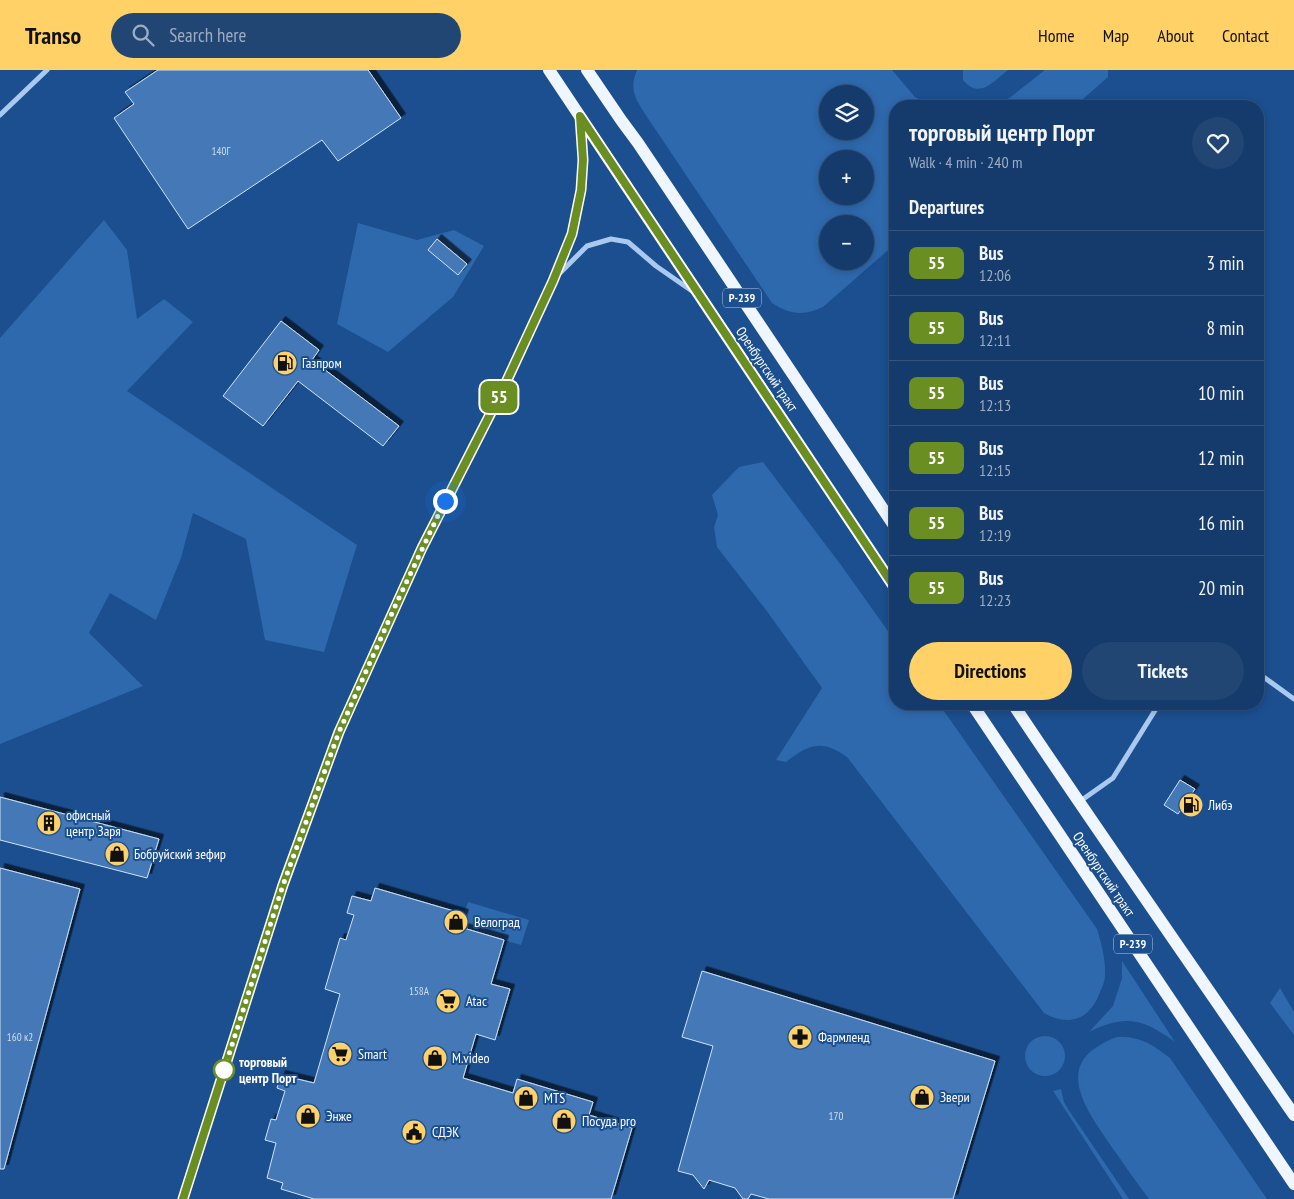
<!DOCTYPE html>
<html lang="en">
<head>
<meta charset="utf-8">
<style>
  body { margin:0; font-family:"PT Sans Narrow",sans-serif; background:#214673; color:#f1f3f6; height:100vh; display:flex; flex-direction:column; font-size:19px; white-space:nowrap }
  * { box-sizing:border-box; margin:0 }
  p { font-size:16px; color:#9dadc1 }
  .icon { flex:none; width:28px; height:28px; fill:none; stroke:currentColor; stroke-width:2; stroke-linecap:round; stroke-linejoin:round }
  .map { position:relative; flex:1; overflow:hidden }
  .sheet { position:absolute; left:889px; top:30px; width:375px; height:610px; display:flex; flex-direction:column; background:#143b6b; border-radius:20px; box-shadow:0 2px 8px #0003,0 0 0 1px #33557e }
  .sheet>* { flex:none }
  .badge { padding:0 10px; border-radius:8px; font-size:18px; line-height:32px }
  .buttons { position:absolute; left:819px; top:15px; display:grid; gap:10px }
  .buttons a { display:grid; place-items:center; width:55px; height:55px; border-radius:50%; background:#143b6b; box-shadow:0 2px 8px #0003,0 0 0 1px #33557e; font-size:25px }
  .you { position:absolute; width:25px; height:25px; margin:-12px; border:4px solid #fff; border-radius:50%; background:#1a73e8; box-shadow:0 0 0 8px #1a73e833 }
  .map>.badge { position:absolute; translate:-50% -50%; box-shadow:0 0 0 2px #fff }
  h2 { padding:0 20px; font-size:19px; line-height:45px }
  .round { display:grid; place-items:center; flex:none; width:52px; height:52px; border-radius:26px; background:#214673 }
  .headline { display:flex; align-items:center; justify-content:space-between; height:85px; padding:0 20px }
  h1 { font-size:24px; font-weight:800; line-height:38px }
  .action { display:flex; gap:10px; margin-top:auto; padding:10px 20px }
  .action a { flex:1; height:58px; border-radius:30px; background:#ffd166; color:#111; font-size:20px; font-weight:800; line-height:58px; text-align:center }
  .action a+a { background:#214673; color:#f1f3f6 }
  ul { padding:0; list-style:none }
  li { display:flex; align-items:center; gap:15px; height:65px; padding:0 20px; border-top:1px solid #33557e }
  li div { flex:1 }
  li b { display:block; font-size:19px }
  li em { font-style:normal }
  li .badge { min-width:55px; font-weight:700; text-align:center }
  header { display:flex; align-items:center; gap:30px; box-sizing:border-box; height:70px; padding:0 25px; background:#ffd166; color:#111 }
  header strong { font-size:24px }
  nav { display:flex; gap:28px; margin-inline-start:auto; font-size:18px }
  .search { width:350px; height:45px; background:#214673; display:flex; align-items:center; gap:12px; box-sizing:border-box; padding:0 18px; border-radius:28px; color:#9dadc1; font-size:19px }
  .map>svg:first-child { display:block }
  .green { fill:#2e69ad; fill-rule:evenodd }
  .building { fill:#4478b7; stroke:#cfe3fa; filter:url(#shadow) }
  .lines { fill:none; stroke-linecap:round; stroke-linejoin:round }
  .minor { stroke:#a9c9ee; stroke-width:5 }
  .primary { stroke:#f0f6ff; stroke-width:12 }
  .line-casing { stroke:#fff; stroke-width:11 }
  .line { stroke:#6b8e23; stroke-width:8 }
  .walk { stroke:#fff; stroke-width:5; stroke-dasharray:0 9 }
  .stop-dot { fill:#fff; stroke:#6b8e23; stroke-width:2.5 }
  .labels { text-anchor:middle; stroke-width:4; stroke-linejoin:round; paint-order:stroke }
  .number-label { font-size:11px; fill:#d0dded }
  .shield { fill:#1b4f8f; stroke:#bbcadd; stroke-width:1 }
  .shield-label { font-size:12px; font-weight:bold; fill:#fff }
  .poi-label { font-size:14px; fill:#fff; stroke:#1b4f8f; text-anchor:start }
  .street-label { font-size:14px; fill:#fff; stroke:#1b4f8f }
  .stop-label { font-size:14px; font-weight:bold; fill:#fff; stroke:#1b4f8f; text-anchor:start }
</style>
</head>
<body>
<header>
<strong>Transo</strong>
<div class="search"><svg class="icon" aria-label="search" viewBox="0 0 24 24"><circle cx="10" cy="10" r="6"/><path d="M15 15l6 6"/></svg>Search here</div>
<nav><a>Home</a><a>Map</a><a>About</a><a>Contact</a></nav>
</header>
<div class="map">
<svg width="1294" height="1129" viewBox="0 0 1294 1129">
  <defs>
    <filter id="shadow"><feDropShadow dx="4.5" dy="-4.5" stdDeviation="0" flood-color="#0009"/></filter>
  </defs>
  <rect width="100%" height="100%" fill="#1b4f8f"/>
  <!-- green -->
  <path class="green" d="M637,0H892L915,27L928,33L931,36H895V174L823,237C804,246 790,245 772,233L645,44C635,28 629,19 637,0ZM828,24H865V61H828ZM828,89H865V126H828ZM828,154H865V191H828Z
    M963,0H1008C994,11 979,30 963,10Z
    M1045,0H1108V7L1075,36H999Z
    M104,150L127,180L137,249L164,229L193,252L127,321L357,475L324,582L265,570L246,469L193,443L181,488L156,550L110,523L89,563L143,616L0,674V268Z
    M358,153L417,170L454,160L484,176L453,227L388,282L337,254Z
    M763,392L841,495L895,571V634H939L1097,859C1101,872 1106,890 1105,905C1105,912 1101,920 1098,927C1087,951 1067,956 1044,943L847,687C822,669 809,674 786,692L776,690L822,618L766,540L717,477L714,457L718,445L712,425L739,397Z
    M468,832L529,850L521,875L460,857Z
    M1122,891L1175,972C1143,949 1126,944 1089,962L1113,936L1122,908Z
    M1280,918L1294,942V965L1270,933Z
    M1025 986a20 20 0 1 1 40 0a20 20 0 1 1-40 0Z
    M1117,967C1140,966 1152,974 1170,988L1267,1129H1149C1136,1112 1124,1094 1111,1076C1094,1050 1057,1005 1094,979C1101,974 1108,970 1117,967Z
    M1061,1019L1064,1032L1068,1039L1129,1129H1123L1053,1021Z"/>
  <!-- building -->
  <path class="building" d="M158,0H368L401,48L338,91L322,70L188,159L114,48L134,34L125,22Z
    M437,169L467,194L458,205L428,180Z
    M281,251L319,280L312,290L399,356L383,376L298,311L263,356L223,326Z
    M1180,710L1195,719L1178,744L1164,735Z
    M0,727L159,769L147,808L0,770Z
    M0,798L80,819L4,1099H0Z
    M375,818L464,844L460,857L504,870L491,914L510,919L495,970L476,964L463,1008L513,1023L517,1009L550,1019L593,1032L589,1045L632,1058L611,1129H314L281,1119L283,1113L267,1108L276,1073L265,1070L271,1049L276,1050L285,1021L277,1018L281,1005L314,1013L340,924L325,919L340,868L346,870L354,845L347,843L352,826L371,831Z
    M702,901L995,991L953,1129H769L751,1124L748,1129H743L735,1118L709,1110L704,1119L693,1105L678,1101L713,976L682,967Z"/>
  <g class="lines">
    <!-- minor -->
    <path class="minor" d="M0,45L47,0
      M556,207L587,176L611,169L628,172L656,196L692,221
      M1258,603L1294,629
      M1079,732L1113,708L1159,634
      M183,1129L283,815L339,662L422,478L502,321L553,211L572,163L581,120L583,90L581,53"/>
    <!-- primary -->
    <path class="primary" d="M549,0L895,518
      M587,0L621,50L638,73L895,457
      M972,634L1294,1114
      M1013,634C1105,772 1201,908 1294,1045"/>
  </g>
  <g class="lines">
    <defs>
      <path id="line" d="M183,1129L283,815L339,662L422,478L502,321L553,211L572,164L581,120L583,90L580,46L895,518"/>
    </defs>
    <!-- line casing -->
    <use href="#line" class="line-casing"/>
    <!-- line -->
    <use href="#line" class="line"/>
    <!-- walk -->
    <path class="walk" d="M224,1000L283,815L339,662L397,532L445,431"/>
  </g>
  <!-- icons -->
  <defs>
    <symbol id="fuel-disc" viewBox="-11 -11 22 22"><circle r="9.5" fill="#ffd166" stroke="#1b4f8f"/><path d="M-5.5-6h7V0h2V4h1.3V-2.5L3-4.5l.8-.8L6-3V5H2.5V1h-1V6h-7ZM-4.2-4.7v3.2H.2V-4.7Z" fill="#111"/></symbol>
    <symbol id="building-disc" viewBox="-11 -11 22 22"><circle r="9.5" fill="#ffd166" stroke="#1b4f8f"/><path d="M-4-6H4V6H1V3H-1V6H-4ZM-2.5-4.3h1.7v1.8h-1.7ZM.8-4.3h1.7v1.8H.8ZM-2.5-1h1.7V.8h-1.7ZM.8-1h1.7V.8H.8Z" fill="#111"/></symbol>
    <symbol id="shop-disc" viewBox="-11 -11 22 22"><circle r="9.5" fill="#ffd166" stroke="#1b4f8f"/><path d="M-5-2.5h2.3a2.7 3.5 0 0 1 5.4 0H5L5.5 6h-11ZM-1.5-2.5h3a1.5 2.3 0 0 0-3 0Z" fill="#111"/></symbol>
    <symbol id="supermarket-disc" viewBox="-11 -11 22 22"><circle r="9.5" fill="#ffd166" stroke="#1b4f8f"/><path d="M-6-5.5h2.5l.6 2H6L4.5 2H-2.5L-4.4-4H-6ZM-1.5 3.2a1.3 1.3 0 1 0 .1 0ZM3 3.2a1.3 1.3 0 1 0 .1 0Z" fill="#111"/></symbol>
    <symbol id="pharmacy-disc" viewBox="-11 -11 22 22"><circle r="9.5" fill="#ffd166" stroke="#1b4f8f"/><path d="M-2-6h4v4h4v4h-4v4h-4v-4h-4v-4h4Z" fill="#111"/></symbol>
    <symbol id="civic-disc" viewBox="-11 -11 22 22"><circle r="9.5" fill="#ffd166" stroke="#1b4f8f"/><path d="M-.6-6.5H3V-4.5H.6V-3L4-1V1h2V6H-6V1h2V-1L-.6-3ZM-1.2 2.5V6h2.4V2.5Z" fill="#111"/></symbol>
  </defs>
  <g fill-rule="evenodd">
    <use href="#fuel-disc" x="271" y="279" width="28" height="28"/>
    <use href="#fuel-disc" x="1177" y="721" width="28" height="28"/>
    <use href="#building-disc" x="35" y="739" width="28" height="28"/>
    <use href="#shop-disc" x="103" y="770" width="28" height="28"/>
    <use href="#shop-disc" x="442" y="838" width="28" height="28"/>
    <use href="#supermarket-disc" x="434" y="917" width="28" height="28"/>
    <use href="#pharmacy-disc" x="786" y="953" width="28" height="28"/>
    <use href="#supermarket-disc" x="326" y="970" width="28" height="28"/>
    <use href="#shop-disc" x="421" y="974" width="28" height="28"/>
    <use href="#shop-disc" x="908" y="1013" width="28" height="28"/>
    <use href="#shop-disc" x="512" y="1014" width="28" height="28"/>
    <use href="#shop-disc" x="294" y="1032" width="28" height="28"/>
    <use href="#shop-disc" x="550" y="1037" width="28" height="28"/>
    <use href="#civic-disc" x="400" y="1048" width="28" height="28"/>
  </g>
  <!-- markers -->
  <circle class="stop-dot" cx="224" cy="1000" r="10"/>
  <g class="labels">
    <!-- number labels -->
    <g class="number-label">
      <text x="221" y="85">140Г</text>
      <text x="419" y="925">158А</text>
      <text x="20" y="971">160 к2</text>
      <text x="836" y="1050">170</text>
    </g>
    <!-- shield labels -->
    <g class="shield">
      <rect x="723" y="218.5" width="38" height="19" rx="4"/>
      <rect x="1114" y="864.5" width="38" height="19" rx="4"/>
    </g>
    <g class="shield-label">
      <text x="742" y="232">Р-239</text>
      <text x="1133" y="878">Р-239</text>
    </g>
    <!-- poi labels -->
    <g class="poi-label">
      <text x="302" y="298">Газпром</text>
      <text x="1208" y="740">Либэ</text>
      <text x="66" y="750">офисный<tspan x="66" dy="16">центр Заря</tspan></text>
      <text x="134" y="789">Бобруйский зефир</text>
      <text x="474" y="857">Велоград</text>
      <text x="466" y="936">Atac</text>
      <text x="818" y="972">Фармленд</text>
      <text x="358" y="989">Smart</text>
      <text x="452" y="993">M.video</text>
      <text x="940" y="1032">Звери</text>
      <text x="544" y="1033">MTS</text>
      <text x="326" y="1051">Энже</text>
      <text x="582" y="1056">Посуда pro</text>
      <text x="432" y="1067">СДЭК</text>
    </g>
    <!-- street labels -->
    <g class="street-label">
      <text transform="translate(767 299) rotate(56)" y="5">Оренбургский тракт</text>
      <text transform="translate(1104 804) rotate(56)" y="5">Оренбургский тракт</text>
    </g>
    <!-- stop labels -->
    <g class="stop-label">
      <text x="239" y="997">торговый<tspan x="239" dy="16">центр Порт</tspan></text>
    </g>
  </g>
</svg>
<div class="buttons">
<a><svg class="icon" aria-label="layers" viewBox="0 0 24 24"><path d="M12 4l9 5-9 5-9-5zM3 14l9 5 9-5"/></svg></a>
<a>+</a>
<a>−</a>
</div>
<div class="you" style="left:445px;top:431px"></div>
<b class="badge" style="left:499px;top:327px;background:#6b8e23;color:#fff">55</b>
<section class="sheet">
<div class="headline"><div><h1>торговый центр Порт</h1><p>Walk · 4 min · 240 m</p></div><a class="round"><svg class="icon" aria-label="heart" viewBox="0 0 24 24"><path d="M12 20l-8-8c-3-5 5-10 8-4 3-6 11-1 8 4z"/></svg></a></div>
<h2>Departures</h2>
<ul>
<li><span class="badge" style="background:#6b8e23;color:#fff">55</span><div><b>Bus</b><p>12:06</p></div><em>3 min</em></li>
<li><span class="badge" style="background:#6b8e23;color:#fff">55</span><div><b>Bus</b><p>12:11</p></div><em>8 min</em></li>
<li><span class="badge" style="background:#6b8e23;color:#fff">55</span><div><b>Bus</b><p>12:13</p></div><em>10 min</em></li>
<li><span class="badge" style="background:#6b8e23;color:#fff">55</span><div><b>Bus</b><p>12:15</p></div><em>12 min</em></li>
<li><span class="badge" style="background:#6b8e23;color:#fff">55</span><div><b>Bus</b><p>12:19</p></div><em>16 min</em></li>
<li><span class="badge" style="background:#6b8e23;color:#fff">55</span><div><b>Bus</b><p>12:23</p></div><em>20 min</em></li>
</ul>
<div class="action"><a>Directions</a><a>Tickets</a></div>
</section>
</div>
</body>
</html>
